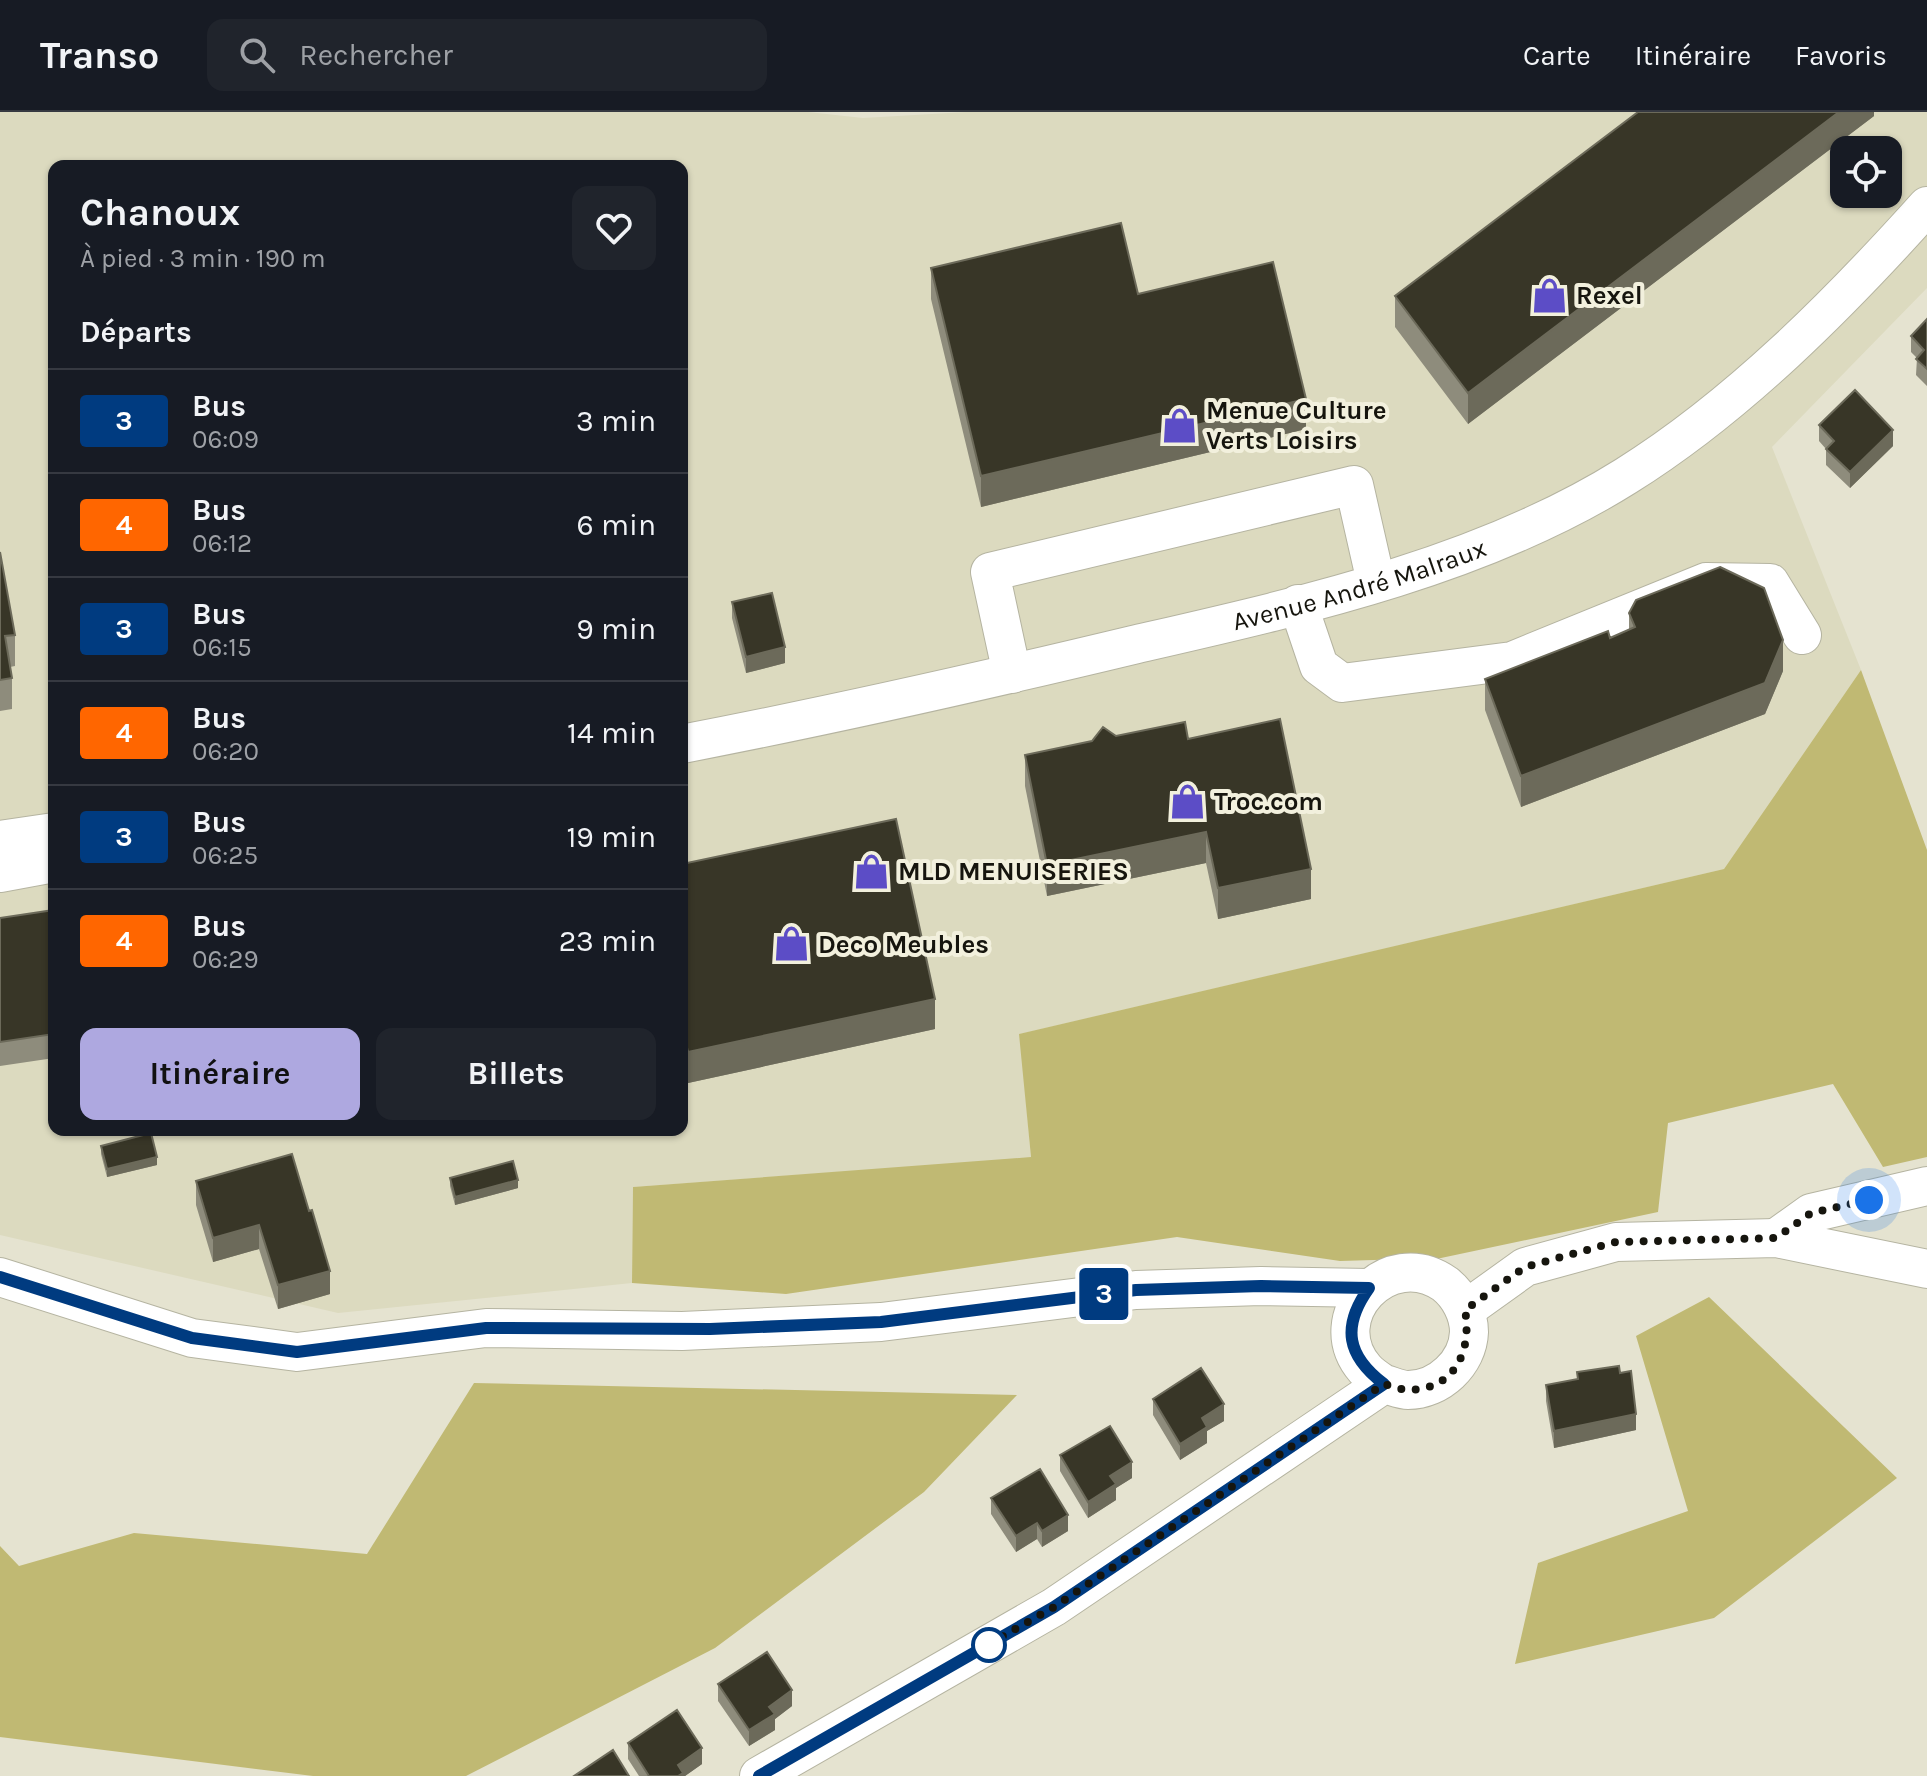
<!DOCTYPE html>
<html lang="fr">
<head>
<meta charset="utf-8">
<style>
  body { margin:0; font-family:Karla,sans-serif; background:#20242c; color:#f1f3f6; height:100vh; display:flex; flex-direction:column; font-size:30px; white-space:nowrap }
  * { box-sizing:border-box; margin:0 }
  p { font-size:26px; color:#9ea1a6 }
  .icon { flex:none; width:44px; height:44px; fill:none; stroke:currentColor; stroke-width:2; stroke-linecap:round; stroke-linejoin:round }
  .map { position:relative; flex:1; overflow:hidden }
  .details { position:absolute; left:48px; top:48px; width:640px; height:976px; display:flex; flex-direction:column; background:#171b24; border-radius:16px; box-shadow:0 2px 6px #0004 }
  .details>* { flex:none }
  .badge { padding:0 16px; border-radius:6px; font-size:28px; line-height:52px }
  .fabs { position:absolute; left:1830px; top:24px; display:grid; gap:16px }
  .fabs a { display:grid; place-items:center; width:72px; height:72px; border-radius:16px; background:#171b24; box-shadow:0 2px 6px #0004; font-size:40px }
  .you { position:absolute; width:40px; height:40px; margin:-20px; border:6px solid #fff; border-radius:50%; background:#1a73e8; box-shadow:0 0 0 12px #1a73e833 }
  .map>.badge { position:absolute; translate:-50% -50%; box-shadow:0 0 0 4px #fff }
  h2 { padding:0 32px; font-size:30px; line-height:72px }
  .round { display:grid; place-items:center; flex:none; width:84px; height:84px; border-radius:16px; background:#20242c }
  .overview { display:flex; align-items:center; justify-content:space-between; height:136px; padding:0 32px }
  h1 { font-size:38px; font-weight:700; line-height:60px }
  .action { display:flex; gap:16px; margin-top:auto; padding:16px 32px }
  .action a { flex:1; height:92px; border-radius:16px; background:#aea8e0; color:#111; font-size:32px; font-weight:700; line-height:92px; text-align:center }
  .action a+a { background:#20242c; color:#f1f3f6 }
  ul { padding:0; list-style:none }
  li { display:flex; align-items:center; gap:24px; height:104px; padding:0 32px; border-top:2px solid #363941 }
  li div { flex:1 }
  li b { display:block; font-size:30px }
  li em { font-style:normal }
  li .badge { min-width:88px; font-weight:700; text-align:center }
  header { display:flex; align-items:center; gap:48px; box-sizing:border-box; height:112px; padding:0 40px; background:#171b24; border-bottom:2px solid #363941 }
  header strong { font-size:38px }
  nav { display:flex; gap:44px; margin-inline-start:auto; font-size:28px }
  .search { width:560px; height:72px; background:#20242c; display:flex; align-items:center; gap:20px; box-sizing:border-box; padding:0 28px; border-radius:16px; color:#9ea1a6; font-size:30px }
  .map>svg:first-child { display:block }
  .built { fill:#dcdabf; fill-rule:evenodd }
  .green { fill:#c0b973 }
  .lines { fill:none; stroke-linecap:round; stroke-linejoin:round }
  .minor-casing { stroke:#b5b4a1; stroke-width:40 }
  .minor { stroke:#fff; stroke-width:38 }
  .wall { fill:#8e8c7c }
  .shaded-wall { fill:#6c6a5a }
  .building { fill:#383627; stroke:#6c6a5a; stroke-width:2 }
  .line-casing { stroke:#fff; stroke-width:18 }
  .line { stroke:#003b80; stroke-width:12 }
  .walk { stroke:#16150e; stroke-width:8; stroke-dasharray:0 14.4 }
  .stop-dot { fill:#fff; stroke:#003b80; stroke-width:4 }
  .labels { text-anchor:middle; stroke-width:8; stroke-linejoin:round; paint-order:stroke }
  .poi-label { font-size:26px; font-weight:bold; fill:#16150e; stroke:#f2f0dd; text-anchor:start }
  .street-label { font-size:26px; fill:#16150e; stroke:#f2f0dd }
</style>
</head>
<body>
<header>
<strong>Transo</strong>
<div class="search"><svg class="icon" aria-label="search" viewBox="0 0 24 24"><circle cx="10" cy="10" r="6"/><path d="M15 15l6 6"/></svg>Rechercher</div>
<nav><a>Carte</a><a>Itinéraire</a><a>Favoris</a></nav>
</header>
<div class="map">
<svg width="1927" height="1664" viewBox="0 0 1927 1664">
  <rect width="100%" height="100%" fill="#e5e3d0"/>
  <!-- built -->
  <path class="built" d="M0,0H808L863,6L966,0H1927V176L1772,335L1861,558L1724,757L1020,922L1031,1046L633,1075L632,1171L338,1201L0,1123ZM1844,38H1888V82H1844ZM54,54H682V1018H54Z"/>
  <!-- green -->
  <path class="green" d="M1861,558L1927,738V1045L1883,1055L1833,972L1668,1011L1658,1100L1441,1146L1340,1149L1177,1125L786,1182L632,1171L633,1075L1031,1045L1019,922L1724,757Z
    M1709,1185L1897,1366L1714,1506L1515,1552L1538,1451L1688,1399L1636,1224Z
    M474,1271L1017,1283L924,1380L715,1536L466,1664H313L0,1625V1434L19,1454L134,1421L367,1442Z"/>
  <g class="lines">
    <defs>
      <g id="minor">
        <path d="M1298,492L1319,554L1342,571L1512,549L1706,470L1770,471L1802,523"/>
        <path d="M1012,562L990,460L1354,373L1376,470"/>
        <path id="s1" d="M682,632C833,603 983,569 1133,533C1298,495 1481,455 1626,364C1738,294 1839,192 1927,94"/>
        <path d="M0,728L54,720"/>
        <path d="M0,761L54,751"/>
        <path d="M1776,1126L1811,1101L1927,1074"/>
        <path d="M0,1165L192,1226L297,1240L486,1216L682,1219L881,1210L1136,1178L1261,1174L1369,1176"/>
        <path d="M1465,1198L1525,1155L1616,1130L1776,1126L1927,1157"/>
        <path d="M759,1664L1054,1495L1384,1272C1392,1274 1401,1278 1408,1278C1439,1278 1468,1251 1469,1220C1469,1202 1459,1183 1445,1172C1388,1132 1320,1205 1365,1257C1370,1263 1378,1268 1384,1272"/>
      </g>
    </defs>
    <!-- minor casing -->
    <use href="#minor" class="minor-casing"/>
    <!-- minor -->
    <use href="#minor" class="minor"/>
  </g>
  <!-- wall -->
  <path class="wall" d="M1874,0V4L1468,312L1395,215V184Z
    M931,156L1138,182L1306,317L981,395L931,187Z
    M1927,207V274L1916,263L1917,246L1911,240V224Z
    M53,248H54V287L53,279Z
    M1819,313L1893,334L1850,376L1826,353V337L1819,329Z
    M0,440L15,523V554L10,555L12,566V597L0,599Z
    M732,490L785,551L746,561L732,506Z
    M1629,501L1783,559L1765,602L1521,695L1485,598V567L1610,526L1629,518Z
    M1116,624L1188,627L1311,787L1218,807L1206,751L1047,784L1025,674V643Z
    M682,752L935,917L688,971L682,945Z
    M54,798V946L0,954V806Z
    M101,1034L157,1053L107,1065L101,1042Z
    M292,1042L330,1182L278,1197L259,1137L213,1150L196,1093V1069Z
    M450,1066L518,1076L455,1093L450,1074Z
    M1577,1260L1620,1261L1636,1318L1554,1336L1546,1289V1273L1577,1267Z
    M1153,1287L1224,1309L1207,1319V1331L1180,1348L1153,1303Z
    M1060,1343L1132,1366L1116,1376V1388L1088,1406L1060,1359Z
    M991,1386L1068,1419L1042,1435L1037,1427L1016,1440L991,1402Z
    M718,1572L792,1594L775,1607V1618L749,1634L718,1589Z
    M628,1631L702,1652L685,1664H639L628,1647Z"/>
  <!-- shaded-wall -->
  <path class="shaded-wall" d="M1839,0H1874V4L1468,312V281Z
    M1306,287V317L981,395V364Z
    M1893,318V334L1850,376V360Z
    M1783,528V559L1765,602L1521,695V664Z
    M785,535V551L746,561V545Z
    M1206,720V751L1047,784V753Z
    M1311,757V787L1218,807V776Z
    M935,887V917L688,971V940Z
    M157,1045V1053L107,1065V1057Z
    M518,1068V1076L455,1093V1085Z
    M259,1113V1137L213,1150V1126Z
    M330,1159V1182L278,1197V1173Z
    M1224,1292V1309L1207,1319V1331L1180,1348V1332L1202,1306Z
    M1636,1302V1318L1554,1336V1319Z
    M1132,1350V1366L1116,1376V1388L1088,1406V1390L1110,1364Z
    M1068,1403V1419L1042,1435V1419Z
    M1037,1411V1427L1016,1440V1424Z
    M792,1578V1594L775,1607V1618L749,1634V1618L769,1595Z
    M702,1636V1652L685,1664H678V1653Z"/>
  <!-- building -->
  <path class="building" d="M1638,0H1839L1468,281L1395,184Z
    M1121,111L1138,182L1273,150L1306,287L981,364L931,156Z
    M1927,207V257L1916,247L1924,238L1911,224Z
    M1855,278L1893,318L1850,360L1826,337L1834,329L1819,313Z
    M0,440L15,523L5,524L12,566L0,568Z
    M1720,455L1764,476L1783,528L1765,571L1521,664L1485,567L1608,519L1610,526L1635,515L1629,501L1636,488Z
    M772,481L785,535L746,545L732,490Z
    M1280,607L1311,757L1218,776L1206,720L1047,753L1025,643L1092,629L1103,615L1116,624L1185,610L1188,627Z
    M896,707L935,887L688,940L682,914V752Z
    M54,798V922L0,930V806Z
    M151,1021L157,1045L107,1057L101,1034Z
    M292,1042L309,1099L312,1098L330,1159L278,1173L259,1113L213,1126L196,1069Z
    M513,1049L518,1068L455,1085L450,1066Z
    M1619,1254L1620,1261L1631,1259L1636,1302L1554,1319L1546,1273L1578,1267L1577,1260Z
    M1201,1256L1224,1292L1202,1306L1207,1315L1180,1332L1153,1287Z
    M1110,1314L1132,1350L1110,1364L1116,1372L1088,1390L1060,1343Z
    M1040,1357L1068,1403L1042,1419L1037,1411L1016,1424L991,1386Z
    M767,1540L792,1578L769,1595L775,1602L749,1618L718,1572Z
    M677,1598L702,1636L678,1653L683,1661L678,1664H649L628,1631Z
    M613,1638L629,1664H574Z"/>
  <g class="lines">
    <defs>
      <path id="line" d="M0,1165L192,1226L297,1240L486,1216L710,1217L881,1210L1136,1178L1261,1174L1369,1176C1341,1215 1347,1244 1384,1272L1054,1495L759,1664"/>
    </defs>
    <!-- line casing -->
    <use href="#line" class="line-casing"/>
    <!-- line -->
    <use href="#line" class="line"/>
    <!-- walk -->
    <path class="walk" d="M989,1533L977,1539L1054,1495L1384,1272C1392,1274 1401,1278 1409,1278C1456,1277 1472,1238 1465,1198L1525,1155L1616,1130L1776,1126L1811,1101L1869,1088"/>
  </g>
  <!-- icons -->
  <defs>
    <symbol id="shop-bare" viewBox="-9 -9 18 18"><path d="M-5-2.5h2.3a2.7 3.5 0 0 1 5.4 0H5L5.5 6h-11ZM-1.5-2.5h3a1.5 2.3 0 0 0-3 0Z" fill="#5c4dc6" stroke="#f2f0dd" stroke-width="2.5" paint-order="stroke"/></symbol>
  </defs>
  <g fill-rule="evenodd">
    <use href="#shop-bare" x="1524" y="158" width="51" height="51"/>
    <use href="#shop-bare" x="1154" y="288" width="51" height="51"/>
    <use href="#shop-bare" x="1162" y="664" width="51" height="51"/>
    <use href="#shop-bare" x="846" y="734" width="51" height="51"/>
    <use href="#shop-bare" x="766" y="806" width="51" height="51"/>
  </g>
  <!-- markers -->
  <circle class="stop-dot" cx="989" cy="1533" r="16"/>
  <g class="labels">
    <!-- poi labels -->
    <g class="poi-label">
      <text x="1576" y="192">Rexel</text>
      <text x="1206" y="307">Menue Culture<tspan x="1206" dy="30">Verts Loisirs</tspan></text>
      <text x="1214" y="698">Troc.com</text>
      <text x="898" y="768">MLD MENUISERIES</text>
      <text x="818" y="841">Deco Meubles</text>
    </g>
    <!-- street labels -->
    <g class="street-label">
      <text dy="9" stroke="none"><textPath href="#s1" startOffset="696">Avenue André Malraux</textPath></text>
    </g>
  </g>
</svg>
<div class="fabs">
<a><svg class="icon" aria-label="locate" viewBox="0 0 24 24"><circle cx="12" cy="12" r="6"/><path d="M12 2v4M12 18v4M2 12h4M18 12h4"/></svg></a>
</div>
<div class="you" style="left:1869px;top:1088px"></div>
<b class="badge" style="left:1104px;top:1182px;background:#003b80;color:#fff">3</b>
<section class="details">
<div class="overview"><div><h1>Chanoux</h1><p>À pied · 3 min · 190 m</p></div><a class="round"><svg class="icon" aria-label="heart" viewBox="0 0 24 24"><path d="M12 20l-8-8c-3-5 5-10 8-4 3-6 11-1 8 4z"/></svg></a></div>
<h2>Départs</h2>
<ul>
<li><span class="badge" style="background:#003b80;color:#fff">3</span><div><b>Bus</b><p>06:09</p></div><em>3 min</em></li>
<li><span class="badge" style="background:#f60;color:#fff">4</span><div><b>Bus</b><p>06:12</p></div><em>6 min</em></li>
<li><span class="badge" style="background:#003b80;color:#fff">3</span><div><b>Bus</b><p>06:15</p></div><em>9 min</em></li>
<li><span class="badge" style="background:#f60;color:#fff">4</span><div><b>Bus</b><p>06:20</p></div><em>14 min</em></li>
<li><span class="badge" style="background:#003b80;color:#fff">3</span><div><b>Bus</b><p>06:25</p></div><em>19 min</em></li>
<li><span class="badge" style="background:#f60;color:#fff">4</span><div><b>Bus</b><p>06:29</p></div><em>23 min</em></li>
</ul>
<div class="action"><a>Itinéraire</a><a>Billets</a></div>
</section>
</div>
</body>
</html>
